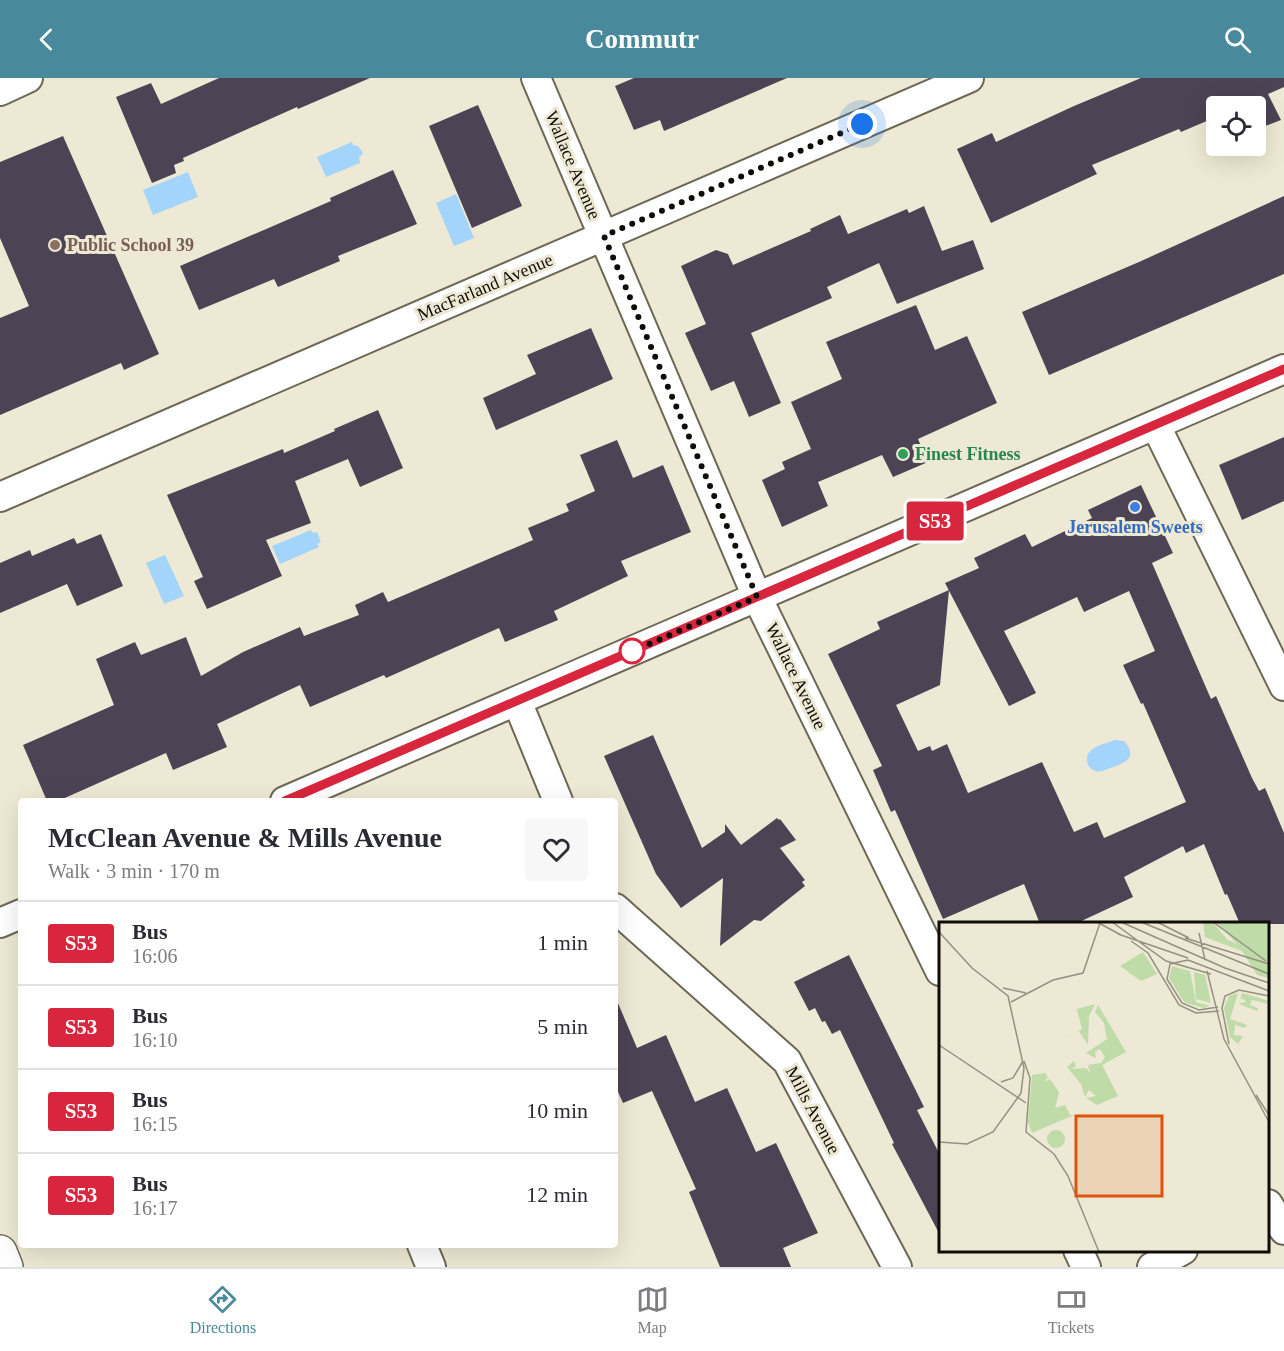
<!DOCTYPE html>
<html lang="en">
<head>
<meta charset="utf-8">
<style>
  body { margin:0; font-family:Georgia,serif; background:#f7f7f7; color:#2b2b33; height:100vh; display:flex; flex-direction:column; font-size:22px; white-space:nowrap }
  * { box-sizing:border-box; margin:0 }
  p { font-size:20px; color:#7c7c81 }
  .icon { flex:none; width:33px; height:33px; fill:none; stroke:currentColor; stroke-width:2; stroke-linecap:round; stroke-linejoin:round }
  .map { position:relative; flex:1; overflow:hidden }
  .side { position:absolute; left:18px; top:720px; width:600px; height:450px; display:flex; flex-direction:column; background:#fff; border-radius:6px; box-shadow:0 6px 24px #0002 }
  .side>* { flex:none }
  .badge { padding:0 12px; border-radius:4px; font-size:21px; line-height:39px }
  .controls { position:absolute; left:1206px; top:18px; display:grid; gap:12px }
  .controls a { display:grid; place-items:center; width:60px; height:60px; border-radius:6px; background:#fff; box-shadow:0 6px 24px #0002; font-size:30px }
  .you { position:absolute; width:30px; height:30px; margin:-15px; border:4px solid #fff; border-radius:50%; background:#1a73e8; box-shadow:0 0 0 9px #1a73e833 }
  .map>.badge { position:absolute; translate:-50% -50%; box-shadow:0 0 0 3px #fff }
  .round { display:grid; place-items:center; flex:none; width:63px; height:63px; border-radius:6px; background:#f7f7f7 }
  .headline { display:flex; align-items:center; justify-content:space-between; height:102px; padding:0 30px }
  h1 { font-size:28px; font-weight:700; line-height:45px }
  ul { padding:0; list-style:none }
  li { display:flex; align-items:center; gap:18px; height:84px; padding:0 30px; border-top:2px solid #e1e1e2 }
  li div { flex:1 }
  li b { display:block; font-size:22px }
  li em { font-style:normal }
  li .badge { min-width:66px; font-weight:700; text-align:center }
  header { display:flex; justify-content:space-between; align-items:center; height:78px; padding:0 30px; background:#488a9b; color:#fff; font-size:27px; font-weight:700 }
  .menu { display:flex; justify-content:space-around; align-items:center; height:84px; border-top:2px solid #e1e1e2; background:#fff; font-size:16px; color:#7c7c81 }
  .menu a { display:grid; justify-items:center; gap:3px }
  .menu .current { color:#488a9b }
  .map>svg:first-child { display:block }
  .water { fill:#a3d4fb }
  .building { fill:#4c4454 }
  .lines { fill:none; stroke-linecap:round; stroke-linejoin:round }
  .minor-casing { stroke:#6d6856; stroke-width:32 }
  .tertiary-casing { stroke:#6d6856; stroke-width:36 }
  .minor { stroke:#fff; stroke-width:28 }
  .tertiary { stroke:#fff; stroke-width:33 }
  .line-casing { stroke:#fff; stroke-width:14 }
  .line { stroke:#d7263d; stroke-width:9 }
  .walk { stroke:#0f0d07; stroke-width:6; stroke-dasharray:0 10.8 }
  .education-dot { fill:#8d6e63; stroke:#eee9d4; stroke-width:2 }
  .leisure-dot { fill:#2e9e5b; stroke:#eee9d4; stroke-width:2 }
  .shop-dot { fill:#3f7fe0; stroke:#eee9d4; stroke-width:2 }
  .stop-dot { fill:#fff; stroke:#d7263d; stroke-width:3 }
  .labels { text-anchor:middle; stroke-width:6; stroke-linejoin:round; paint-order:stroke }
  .street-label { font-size:18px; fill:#0f0d07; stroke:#eee9d4 }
  .education-label { font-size:18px; font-weight:bold; fill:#785e54; stroke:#eee9d4; text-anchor:start }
  .leisure-label { font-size:18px; font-weight:bold; fill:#27864d; stroke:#eee9d4; text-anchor:start }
  .shop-label { font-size:18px; font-weight:bold; fill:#366cbe; stroke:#eee9d4 }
  .inset-road { fill:none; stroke:#959182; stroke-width:1.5 }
  .view { fill:#dd550c; fill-opacity:0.15; stroke:#dd550c; stroke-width:3 }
  .inset-edge { fill:none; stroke:#0f0d07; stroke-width:3 }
</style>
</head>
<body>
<header><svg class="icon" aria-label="back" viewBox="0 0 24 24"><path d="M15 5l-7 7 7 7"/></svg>Commutr<svg class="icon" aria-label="search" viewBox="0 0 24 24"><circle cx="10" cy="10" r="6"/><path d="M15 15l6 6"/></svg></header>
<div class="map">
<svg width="1284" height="1189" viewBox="0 0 1284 1189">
  <rect width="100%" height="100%" fill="#eee9d4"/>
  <!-- water -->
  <path class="water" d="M352,64L353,67L358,68L363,75L359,80L360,85L326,99L317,79Z
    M188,94L198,119L153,137L143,112Z
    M456,116L474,160L454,168L436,125Z
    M311,452L313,455L317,454L321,464L317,466L319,469L280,486L272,468Z
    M165,477L184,518L164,526L146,485Z
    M1115,662L1124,663C1137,678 1128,684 1113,689C1107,691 1101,695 1095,693C1090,691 1087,687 1087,682C1086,669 1105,666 1115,662Z"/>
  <!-- building -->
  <path class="building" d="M219,0H370L298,31L297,29L183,80L184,83L174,87L176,95L152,105L116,19L151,5L161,26Z
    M634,0H787L664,53L660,42L634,52L615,8Z
    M1141,0H1284V9L1268,16L1281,42L1257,51L1256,28H1247L1246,26L1239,28H1216V39L1181,54L1179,51L1092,87L1097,96L991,145L957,71L992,55L996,64L1074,28Z
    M478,27L522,128L472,150L429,48Z
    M63,58L159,276L124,292L121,285L0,337V240L29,228L0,160V84Z
    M393,92L417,146L338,178L340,183L278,209L274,201L199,232L180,188L331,123L330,120Z
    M1284,118V196L1049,297L1022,234L1139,184Z
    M924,128L942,173L973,162L984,191L897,226L879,185L827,209L832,220L751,255L781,325L749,339L734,303L711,313L685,255L706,246L681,188L716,172L728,176L733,187L811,153L810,151L840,137L848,156L907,131L909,135Z
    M916,227L935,272L967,258L997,325L918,361L928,384L893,399L882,377L818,404L828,428L782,449L762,402L785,391L782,384L811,371L791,324L842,301L826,264Z
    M591,250L613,301L496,352L483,320L536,296L527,277Z
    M378,332L403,390L360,409L348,381L295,403L311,445L266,462L282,498L207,531L194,503L203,499L167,417L283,371L284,375L335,353L334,351Z
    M1284,359V423L1242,442L1219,387Z
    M617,362L633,400L663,387L691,454L621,483L628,498L554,533L558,542L505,564L499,550L386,600L384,597L310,629L300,607L217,646L227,669L173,692L166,675L58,723H47L23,667L114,627L96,581L135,564L141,577L186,559L201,598L243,574L300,549L304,558L359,537L355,527L383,514L388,524L533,462L528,450L569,433L566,426L595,413L580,377Z
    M1141,407L1173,475L1152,485L1211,621L1216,618L1252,700L1259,713L1265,710L1284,755V846H1240L1227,816L1225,817L1204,766L1186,775L1183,768L1124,799L1133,819L1075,846H1040L1024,806L943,841L895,732L891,734L873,692L882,688L828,576L880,551L877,544L949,512L940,607L896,627L918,673L930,668L932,673L947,666L968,715L1042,684L1074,754L1097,744L1104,760L1186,724L1143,625L1141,626L1123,587L1155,573L1129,513L1084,534L1077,519L1004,553L1036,615L1009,628L945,505L979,490L974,480L1025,456L1032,469L1092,440L1088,432Z
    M101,456L123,508L77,528L67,506L0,535V485L30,472L32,478L74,460L77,466Z
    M653,657L702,770L725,754V746L741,767L777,740L779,742L780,741L796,762L780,770L805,802L802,804L805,808L761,843L754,842L720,868L723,800L681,830L656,796L604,678Z
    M849,877L924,1029L917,1032L940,1077V1157L892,1066L894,1065L840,952L832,956L825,943L822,944L815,930L809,933L794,904Z
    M615,918L637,970L666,957L695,1024L727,1010L756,1074L776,1065L818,1155L783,1170L791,1189H720L689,1114L696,1111L652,1013L623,1025L615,1007Z"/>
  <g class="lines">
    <defs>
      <path id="minor" d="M536,0L757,519L940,893
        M0,13L28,0
        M1156,348L1284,608
        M0,419L969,0
        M517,623L558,723
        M285,723L1284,291
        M615,830L787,983L897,1189
        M0,845L21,836
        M1268,1126L1284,1152
        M422,1167L431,1189
        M1078,1172L1086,1189
        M1152,1189L1183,1172"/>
      <path id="tertiary" d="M0,1174L6,1189"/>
    </defs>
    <!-- minor casing -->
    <use href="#minor" class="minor-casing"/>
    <!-- tertiary casing -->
    <use href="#tertiary" class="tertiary-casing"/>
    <!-- minor -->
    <use href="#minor" class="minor"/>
    <!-- tertiary -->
    <use href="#tertiary" class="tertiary"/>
  </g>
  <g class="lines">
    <defs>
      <path id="line" d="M285,723L1284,291"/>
    </defs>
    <!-- line casing -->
    <use href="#line" class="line-casing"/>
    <!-- line -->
    <use href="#line" class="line"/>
    <!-- walk -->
    <path class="walk" d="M632,573L626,576L757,519L604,158L862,46"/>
  </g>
  <!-- markers -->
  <circle class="education-dot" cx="55" cy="167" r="6"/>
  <circle class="leisure-dot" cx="903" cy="376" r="6"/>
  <circle class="shop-dot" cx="1135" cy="429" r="6"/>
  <circle class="stop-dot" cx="632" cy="573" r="12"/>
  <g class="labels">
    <!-- street labels -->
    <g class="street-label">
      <text transform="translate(573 87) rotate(67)" y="6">Wallace Avenue</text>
      <text transform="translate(485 209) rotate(-23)" y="6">MacFarland Avenue</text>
      <text transform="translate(796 598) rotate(64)" y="6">Wallace Avenue</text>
      <text transform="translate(813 1032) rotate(62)" y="6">Mills Avenue</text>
    </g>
    <!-- education labels -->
    <g class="education-label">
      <text x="67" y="173">Public School 39</text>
    </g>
    <!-- leisure labels -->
    <g class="leisure-label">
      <text x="915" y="382">Finest Fitness</text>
    </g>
    <!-- shop labels -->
    <g class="shop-label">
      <text x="1135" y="455">Jerusalem Sweets</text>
    </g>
  </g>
  <!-- overview -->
  <g transform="translate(939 844)">
    <rect width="330" height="330" fill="#eee9d4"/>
    <path d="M264,0H273L289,18L298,22L277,0H330V56L318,53L303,29L266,15ZM204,30L218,52L202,59L181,44ZM233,44L251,49L257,80L271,84L264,86L245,80L230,56ZM255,50L266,53L272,81L257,77ZM299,71L291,97L308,103L306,106L296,103L295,113L304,114L299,122L291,115L285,86L290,74ZM303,71L330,79L329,82L313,78L311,83L319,86L318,89L302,83L300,81L308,80L302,76L300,81ZM156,82L150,94L149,123L140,109L118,121L143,107L138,87ZM159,83L187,130L163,143L179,174L158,183L147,176L157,174L150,168L146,175L142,162L128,145L135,139L137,144L132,147L147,146L151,151L149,143L162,141L166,135L161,127L156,130L157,136L147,131L168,117L165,101L156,90ZM106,151L109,155L105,160L111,157L120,170L115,191L116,186L126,183L131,193H135L93,211L89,200L93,153ZM108 217a9 9 0 1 1 18 0a9 9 0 1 1-18 0Z" fill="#bedba8"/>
    <path class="inset-road" d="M158,0L182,13M173,0L227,39L272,52M182,0L286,46L330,61M202,0L330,52M218,0L250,16M274,0L327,39M0,10L33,46L69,74L85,146L82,171L54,210L28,222L0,220M260,11L266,38M179,12L249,36M246,16L330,42M192,19L209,31L240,83L257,91L280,89M268,49L285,117L330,200M64,66L87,71M72,80L114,58L144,51L161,1M279,85L260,88L243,81L228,57L231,42L249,38L330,69M290,122L283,86L286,74L300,68L330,74M0,123L87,181M85,139L91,156L87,210L115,232L129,254L160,330M62,160L74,156L84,139M317,173L330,193"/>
    <path class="view" d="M137,194H223V274H137Z"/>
    <rect width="330" height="330" class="inset-edge"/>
  </g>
</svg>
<div class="controls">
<a><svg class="icon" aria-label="locate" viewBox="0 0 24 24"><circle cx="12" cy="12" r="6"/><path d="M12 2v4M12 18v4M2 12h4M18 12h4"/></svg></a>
</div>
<div class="you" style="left:862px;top:46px"></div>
<b class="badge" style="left:935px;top:443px;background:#d7263d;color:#fff">S53</b>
<section class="side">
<div class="headline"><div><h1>McClean Avenue &amp; Mills Avenue</h1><p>Walk · 3 min · 170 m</p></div><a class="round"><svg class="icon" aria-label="heart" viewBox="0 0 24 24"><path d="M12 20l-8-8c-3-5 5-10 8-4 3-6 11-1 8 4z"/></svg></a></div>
<ul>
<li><span class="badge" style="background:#d7263d;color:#fff">S53</span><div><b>Bus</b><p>16:06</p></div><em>1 min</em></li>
<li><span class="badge" style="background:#d7263d;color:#fff">S53</span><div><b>Bus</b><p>16:10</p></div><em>5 min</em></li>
<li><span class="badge" style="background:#d7263d;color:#fff">S53</span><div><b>Bus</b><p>16:15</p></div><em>10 min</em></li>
<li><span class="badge" style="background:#d7263d;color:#fff">S53</span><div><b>Bus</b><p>16:17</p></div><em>12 min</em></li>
</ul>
</section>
</div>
<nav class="menu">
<a class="current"><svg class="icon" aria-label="directions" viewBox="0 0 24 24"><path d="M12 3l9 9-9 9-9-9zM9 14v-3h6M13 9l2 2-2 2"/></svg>Directions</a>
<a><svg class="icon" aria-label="map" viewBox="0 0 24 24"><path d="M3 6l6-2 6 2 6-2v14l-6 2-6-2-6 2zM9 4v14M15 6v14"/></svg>Map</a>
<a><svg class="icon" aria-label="tickets" viewBox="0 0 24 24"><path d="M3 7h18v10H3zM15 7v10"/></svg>Tickets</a>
</nav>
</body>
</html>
